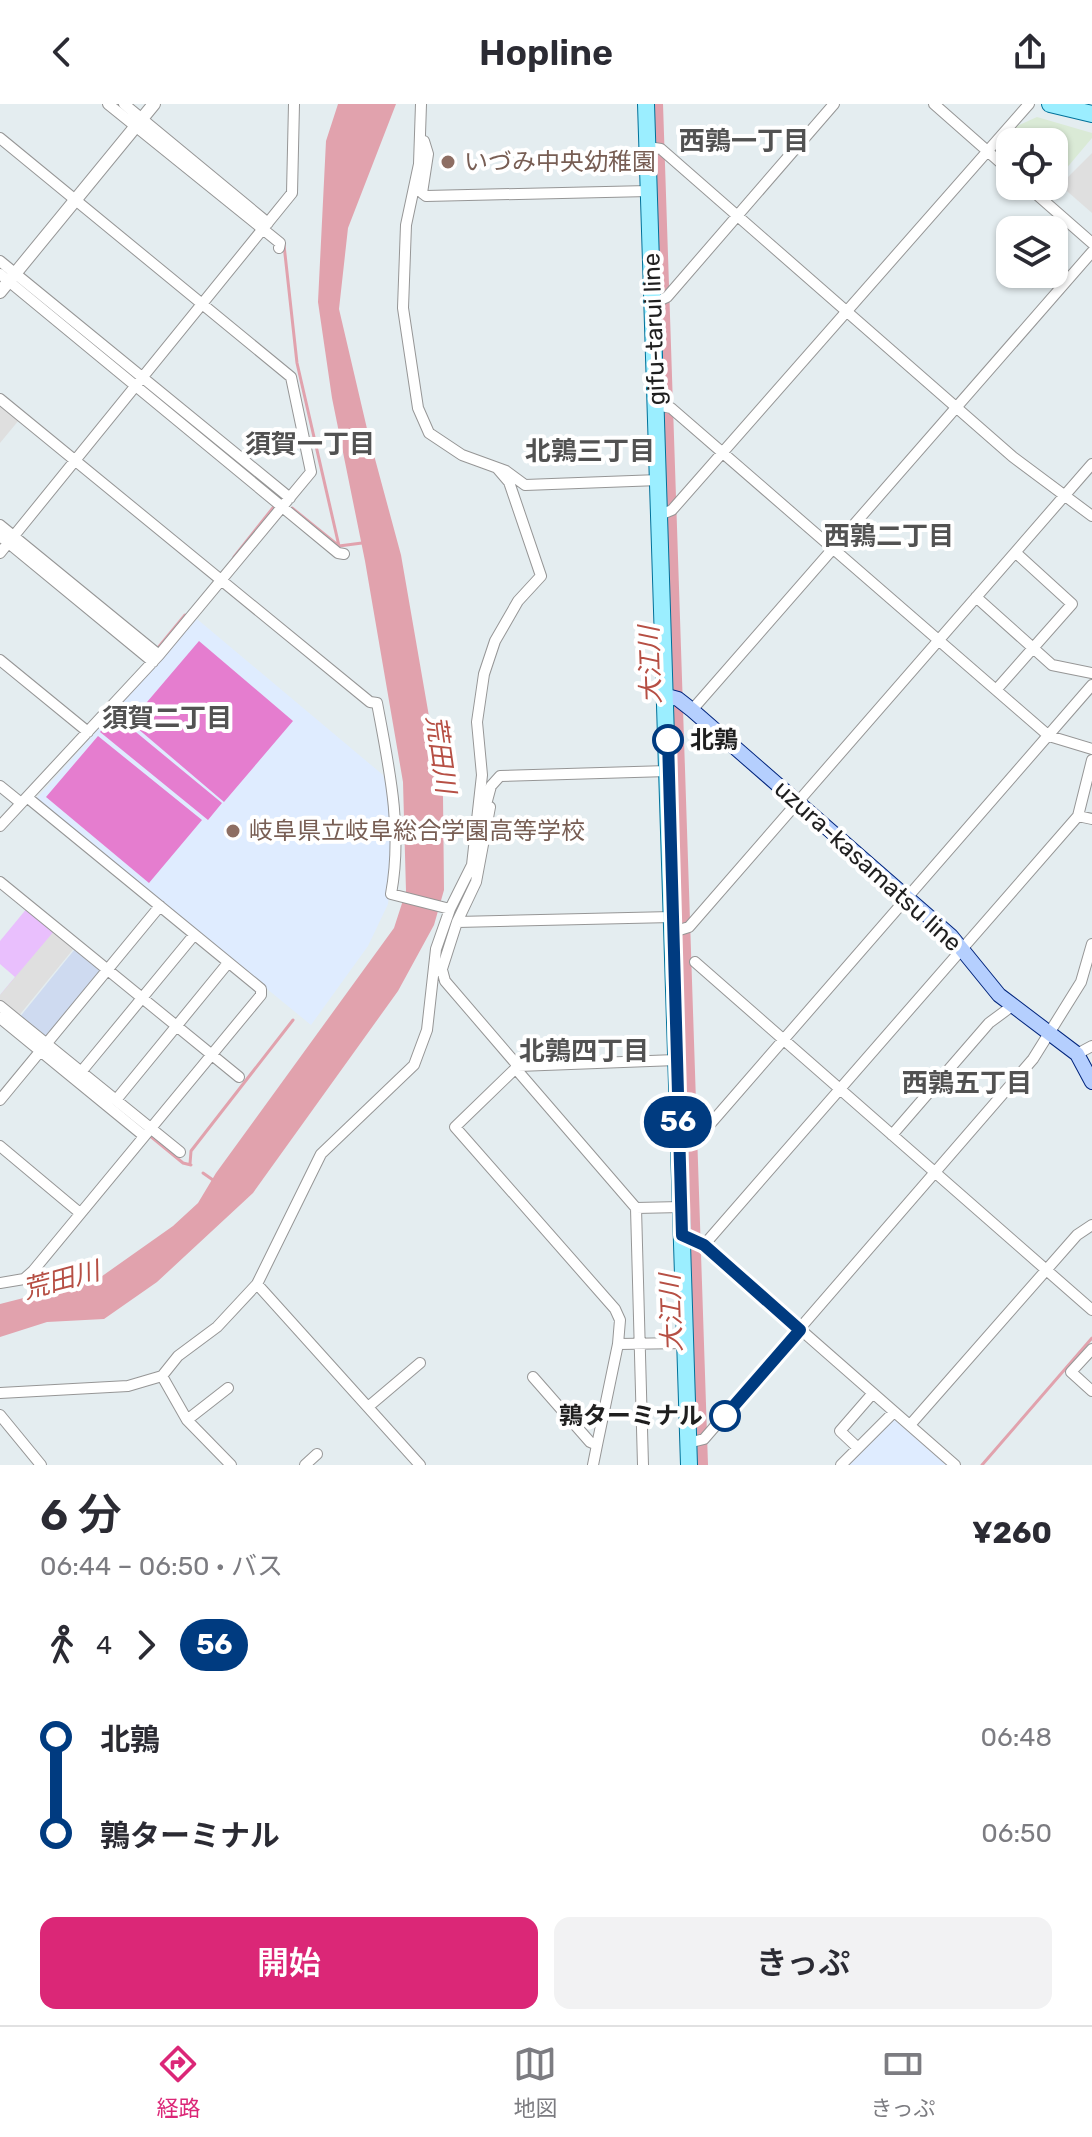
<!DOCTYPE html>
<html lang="ja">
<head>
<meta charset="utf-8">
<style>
  body { margin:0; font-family:Rubik,"Noto Sans JP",sans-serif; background:#f2f2f3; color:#2b2b33; height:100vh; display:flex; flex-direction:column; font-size:30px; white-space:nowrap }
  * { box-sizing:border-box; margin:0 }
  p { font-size:26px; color:#7c7c81 }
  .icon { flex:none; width:44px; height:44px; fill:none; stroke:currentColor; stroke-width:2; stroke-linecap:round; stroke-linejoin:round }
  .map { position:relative; height:1361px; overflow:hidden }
  .panel { display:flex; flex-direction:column; background:#fff; flex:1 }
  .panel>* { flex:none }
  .badge { padding:0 16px; border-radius:26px; font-size:28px; line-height:52px }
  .buttons { position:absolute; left:996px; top:24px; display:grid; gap:16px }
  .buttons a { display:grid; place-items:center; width:72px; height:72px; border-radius:16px; background:#fff; box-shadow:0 2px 6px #0004; font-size:40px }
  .map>.badge { position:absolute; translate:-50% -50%; box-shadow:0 0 0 4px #fff }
  .legs { display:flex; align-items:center; gap:12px; height:88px; padding:0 40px; font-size:26px }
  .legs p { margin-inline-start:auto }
  .head { display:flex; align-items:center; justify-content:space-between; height:136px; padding:0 40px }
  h1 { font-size:44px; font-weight:600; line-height:60px }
  .action { display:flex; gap:16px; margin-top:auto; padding:16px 40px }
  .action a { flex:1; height:92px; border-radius:16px; background:#db2777; color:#fff; font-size:32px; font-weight:600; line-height:92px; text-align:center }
  .action a+a { background:#f2f2f3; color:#2b2b33 }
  ul { padding:0 40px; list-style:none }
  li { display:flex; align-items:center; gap:28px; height:96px; font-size:30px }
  li i { display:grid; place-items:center; width:12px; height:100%; margin:0 10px; background:currentColor }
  li i::after { content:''; width:20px; height:20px; margin:-10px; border:6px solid; border-radius:50%; background:#fff }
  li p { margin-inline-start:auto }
  li:first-child i { background:linear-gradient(#0000 50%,currentColor 0) }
  li:last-child i { background:linear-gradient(currentColor 50%,#0000 0) }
  header { display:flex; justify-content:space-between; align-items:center; height:104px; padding:0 40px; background:#fff; font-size:36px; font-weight:600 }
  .dock { display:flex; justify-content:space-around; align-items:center; height:112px; border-top:2px solid #e1e1e2; background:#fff; font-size:22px; color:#7c7c81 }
  .dock a { display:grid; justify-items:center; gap:4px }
  .dock .active { color:#db2777 }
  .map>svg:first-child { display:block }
  .industrial { fill:#daead6 }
  .education { fill:#dfecff }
  .farmland { fill:#cedaf0 }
  .park { fill:#e9bffd }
  .pitch { fill:#e57dcf }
  .parking { fill:#dfdfdf }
  .water { fill:#e1a2ad }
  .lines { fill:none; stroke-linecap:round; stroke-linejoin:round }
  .stream { stroke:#e1a2ad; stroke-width:3 }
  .river { stroke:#e1a2ad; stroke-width:16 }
  .minor-casing { stroke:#969696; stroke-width:12 }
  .tertiary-casing { stroke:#969696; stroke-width:14 }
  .secondary-casing { stroke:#00247c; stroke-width:16 }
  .primary-casing { stroke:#00719a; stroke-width:18 }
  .minor { stroke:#fff; stroke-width:10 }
  .tertiary { stroke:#fff; stroke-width:12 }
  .secondary { stroke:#b5cffe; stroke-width:14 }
  .primary { stroke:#9beeff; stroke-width:16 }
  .line-1-casing { stroke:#fff; stroke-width:18 }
  .line-1 { stroke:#003b80; stroke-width:12 }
  .education-dot { fill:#8d6e63; stroke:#fff; stroke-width:3 }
  .stop-1-dot { fill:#fff; stroke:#003b80; stroke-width:4 }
  .labels { text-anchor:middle; stroke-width:8; stroke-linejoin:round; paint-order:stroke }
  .education-label { font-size:24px; fill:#785e54; stroke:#fff; text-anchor:start }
  .street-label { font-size:24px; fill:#1f1f1f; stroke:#fff }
  .stop-label { font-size:24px; font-weight:bold; fill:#1f1f1f; stroke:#fff; text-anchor:start }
  .neighbourhood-label { font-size:26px; font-weight:bold; fill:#525252; stroke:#fff }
  .water-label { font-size:26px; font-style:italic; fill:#b64f44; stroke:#fff }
</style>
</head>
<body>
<header><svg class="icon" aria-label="back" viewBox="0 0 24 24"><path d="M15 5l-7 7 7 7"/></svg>Hopline<svg class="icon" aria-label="share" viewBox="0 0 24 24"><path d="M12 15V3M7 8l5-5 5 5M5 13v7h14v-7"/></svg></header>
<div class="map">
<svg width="1092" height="1361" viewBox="0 0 1092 1361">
  <rect width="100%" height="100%" fill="#e4edf0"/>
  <!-- industrial -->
  <path class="industrial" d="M1037,13L1092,29V34L1054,79V38H1010V62L995,49L1017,22Z"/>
  <!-- education -->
  <path class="education" d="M197,515L383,671L392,702L393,751L388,800L368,842L311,921L36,695Z
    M893,1313L948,1361H845Z"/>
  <!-- farmland -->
  <path class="farmland" d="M75,845L101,867L46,936L19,914Z"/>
  <!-- park -->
  <path class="park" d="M28,803L75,843L0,891L15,873L0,860V837Z"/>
  <!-- pitch -->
  <path class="pitch" d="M199,537L293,617L224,698L130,618Z
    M114,610L222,699L208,716L100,628Z
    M98,632L202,716L149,779L46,693Z"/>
  <!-- parking -->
  <path class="parking" d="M1092,49V109L1060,81Z
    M0,301L19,316L0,339Z
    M55,826L75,843L17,914L0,899V891Z"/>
  <!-- water -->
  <path class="water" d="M338,0H396L348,124L339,205L368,329L401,451L443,693L444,786L434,821L398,887L253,1089L157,1178L104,1215L47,1218L0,1233V1200L98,1175L173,1122L198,1099L216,1069L394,824L406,787L403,678L365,457L332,294L318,198L326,37Z"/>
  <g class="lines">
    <!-- stream -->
    <path class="stream" d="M284,141L297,259L339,442
      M83,232L134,273
      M145,283L280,393
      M292,404L339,442L362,439
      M234,453L276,400
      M157,545L185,511
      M149,1031L183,1059L191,1061
      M190,1060L191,1047L293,916
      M203,1069L213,1076
      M982,1361L1092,1234"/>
    <!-- river -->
    <path class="river" d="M655,0L700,1361"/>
    <defs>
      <path id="minor" d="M108,0L280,139L279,144
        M124,0L268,119
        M421,0L419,60L406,121L403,204L418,304L429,329L462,351L506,367L525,381L659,376
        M934,0L1010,67
        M0,34L291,273L311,368L159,551L0,722
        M424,37L428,50L422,89L426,92L649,87
        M648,43L661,45L1013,353L1092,412
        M1027,82L1092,139
        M0,157L290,394
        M0,170L338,449L344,450
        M654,199L667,193L834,0
        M0,295L370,598L377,599C389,663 403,726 391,790L450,805
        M657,301L671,304L1049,632L1092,645
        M660,411L672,406L1029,0
        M0,421L159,551
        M0,432L153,558
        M0,449L292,89L294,0
        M976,493L1052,561L1092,569
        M0,556L88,628
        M996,586L1072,500L1016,449
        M692,606L1092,148
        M0,682L21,699
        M484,708L491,682L500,672L668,667
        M1078,712L1092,715
        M0,778L239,973
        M457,818L672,813
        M673,828L689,823L1092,360
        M695,858L1092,1206
        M441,862L445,877L518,962
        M441,868L457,818L476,778L490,703
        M0,902L180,1048
        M0,914L144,1032
        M1077,950L1092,942
        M518,962L455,1023L615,1205L620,1216L618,1240L685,1239
        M518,962L676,956
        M516,965L636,1104
        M81,968L194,831
        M0,996L160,802
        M116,996L228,859
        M705,1026L1092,581
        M892,1031L989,919L1012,902
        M0,1042L80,1109
        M682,1131L704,1141L955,1361
        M704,1141L1078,712L1092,656
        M0,1179L24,1175L33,1167L261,891V885L28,694
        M257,1180L420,1361
        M1092,1245L1071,1268L1092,1287
        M162,1272L187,1316L231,1361
        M533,1273L590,1338L597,1341L618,1240
        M0,1289L128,1282L162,1272L178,1252L217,1223L257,1180L321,1050L414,961L427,926L436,845L450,805L472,761L482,671L477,618L484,570L495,537L518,497L541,472L509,378L497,364
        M368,1303L420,1259
        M0,1311L41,1361
        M187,1316L228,1284
        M910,1321L1077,1131L1092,1121
        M688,1339L704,1335L1033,955L1081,878L1092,840
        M858,1344L840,1327L873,1289
        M305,1361L317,1350
        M593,1361L597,1341
        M643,1361L636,1104L681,1103
        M841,1361L894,1308"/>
      <path id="tertiary" d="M0,188L154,0"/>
      <path id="secondary" d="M667,592L678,595L692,606L951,832L999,891L1077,950L1092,978"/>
      <path id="primary" d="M646,0L689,1361
        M1050,0L1092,10"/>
    </defs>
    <!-- minor casing -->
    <use href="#minor" class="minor-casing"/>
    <!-- tertiary casing -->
    <use href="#tertiary" class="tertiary-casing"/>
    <!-- secondary casing -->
    <use href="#secondary" class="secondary-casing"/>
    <!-- primary casing -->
    <use href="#primary" class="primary-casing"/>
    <!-- minor -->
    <use href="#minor" class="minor"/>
    <!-- tertiary -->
    <use href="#tertiary" class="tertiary"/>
    <!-- secondary -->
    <use href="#secondary" class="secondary"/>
    <!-- primary -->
    <use href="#primary" class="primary"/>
  </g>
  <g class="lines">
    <defs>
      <path id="line-1" d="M668,636L682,1131L704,1141L800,1226L725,1312"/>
    </defs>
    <!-- line-1 casing -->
    <use href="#line-1" class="line-1-casing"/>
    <!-- line-1 -->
    <use href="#line-1" class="line-1"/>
  </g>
  <!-- markers -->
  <g class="education-dot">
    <circle cx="448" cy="58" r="8"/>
    <circle cx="233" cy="727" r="8"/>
  </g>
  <g class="stop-1-dot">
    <circle cx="668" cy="636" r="14"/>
    <circle cx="725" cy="1312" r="14"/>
  </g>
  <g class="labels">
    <!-- education labels -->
    <g class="education-label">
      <text x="464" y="66">いづみ中央幼稚園</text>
      <text x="249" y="735">岐阜県立岐阜総合学園高等学校</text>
    </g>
    <!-- street labels -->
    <g class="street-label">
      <text transform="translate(654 225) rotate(-92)" y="8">gifu-tarui line</text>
      <text transform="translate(868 762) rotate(42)" y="8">uzura-kasamatsu line</text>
    </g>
    <!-- stop labels -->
    <g class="stop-label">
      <text x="690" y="644">北鶉</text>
      <text x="703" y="1320" text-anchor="end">鶉ターミナル</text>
    </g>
    <!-- neighbourhood labels -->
    <g class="neighbourhood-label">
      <text x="744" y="46">西鶉一丁目</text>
      <text x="310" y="349">須賀一丁目</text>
      <text x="590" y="356">北鶉三丁目</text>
      <text x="889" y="441">西鶉二丁目</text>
      <text x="167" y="623">須賀二丁目</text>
      <text x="584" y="956">北鶉四丁目</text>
      <text x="967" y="988">西鶉五丁目</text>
    </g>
    <!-- water labels -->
    <g class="water-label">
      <text transform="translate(650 561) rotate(-92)" y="9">大江川</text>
      <text transform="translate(441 650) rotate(82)" y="9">荒田川</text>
      <text transform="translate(61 1176) rotate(-15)" y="9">荒田川</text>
      <text transform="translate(671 1209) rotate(-92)" y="9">大江川</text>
    </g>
  </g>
</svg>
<div class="buttons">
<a><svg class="icon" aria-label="locate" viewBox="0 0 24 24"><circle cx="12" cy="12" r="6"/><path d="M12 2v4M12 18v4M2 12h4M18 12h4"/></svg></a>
<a><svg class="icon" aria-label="layers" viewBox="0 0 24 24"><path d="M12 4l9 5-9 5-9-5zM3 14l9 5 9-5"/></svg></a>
</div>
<b class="badge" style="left:678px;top:1018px;background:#003b80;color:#fff">56</b>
</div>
<section class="panel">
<div class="head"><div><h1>6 分</h1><p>06:44 – 06:50 · バス</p></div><b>¥260</b></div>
<div class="legs"><svg class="icon" aria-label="walk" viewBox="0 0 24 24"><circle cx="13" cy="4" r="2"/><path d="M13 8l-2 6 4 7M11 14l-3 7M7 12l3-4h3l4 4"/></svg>4<svg class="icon" aria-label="forward" viewBox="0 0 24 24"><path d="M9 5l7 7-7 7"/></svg><b class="badge" style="background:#003b80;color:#fff">56</b></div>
<ul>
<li><i style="color:#003b80"></i><b>北鶉</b><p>06:48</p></li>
<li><i style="color:#003b80"></i><b>鶉ターミナル</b><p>06:50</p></li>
</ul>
<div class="action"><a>開始</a><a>きっぷ</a></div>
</section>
<nav class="dock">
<a class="active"><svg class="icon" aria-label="directions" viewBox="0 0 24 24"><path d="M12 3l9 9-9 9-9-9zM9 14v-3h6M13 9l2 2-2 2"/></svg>経路</a>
<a><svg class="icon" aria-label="map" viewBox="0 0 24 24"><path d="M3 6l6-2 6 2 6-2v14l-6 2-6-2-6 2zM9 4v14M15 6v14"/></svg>地図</a>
<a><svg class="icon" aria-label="tickets" viewBox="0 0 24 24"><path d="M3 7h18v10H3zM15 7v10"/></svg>きっぷ</a>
</nav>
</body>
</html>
